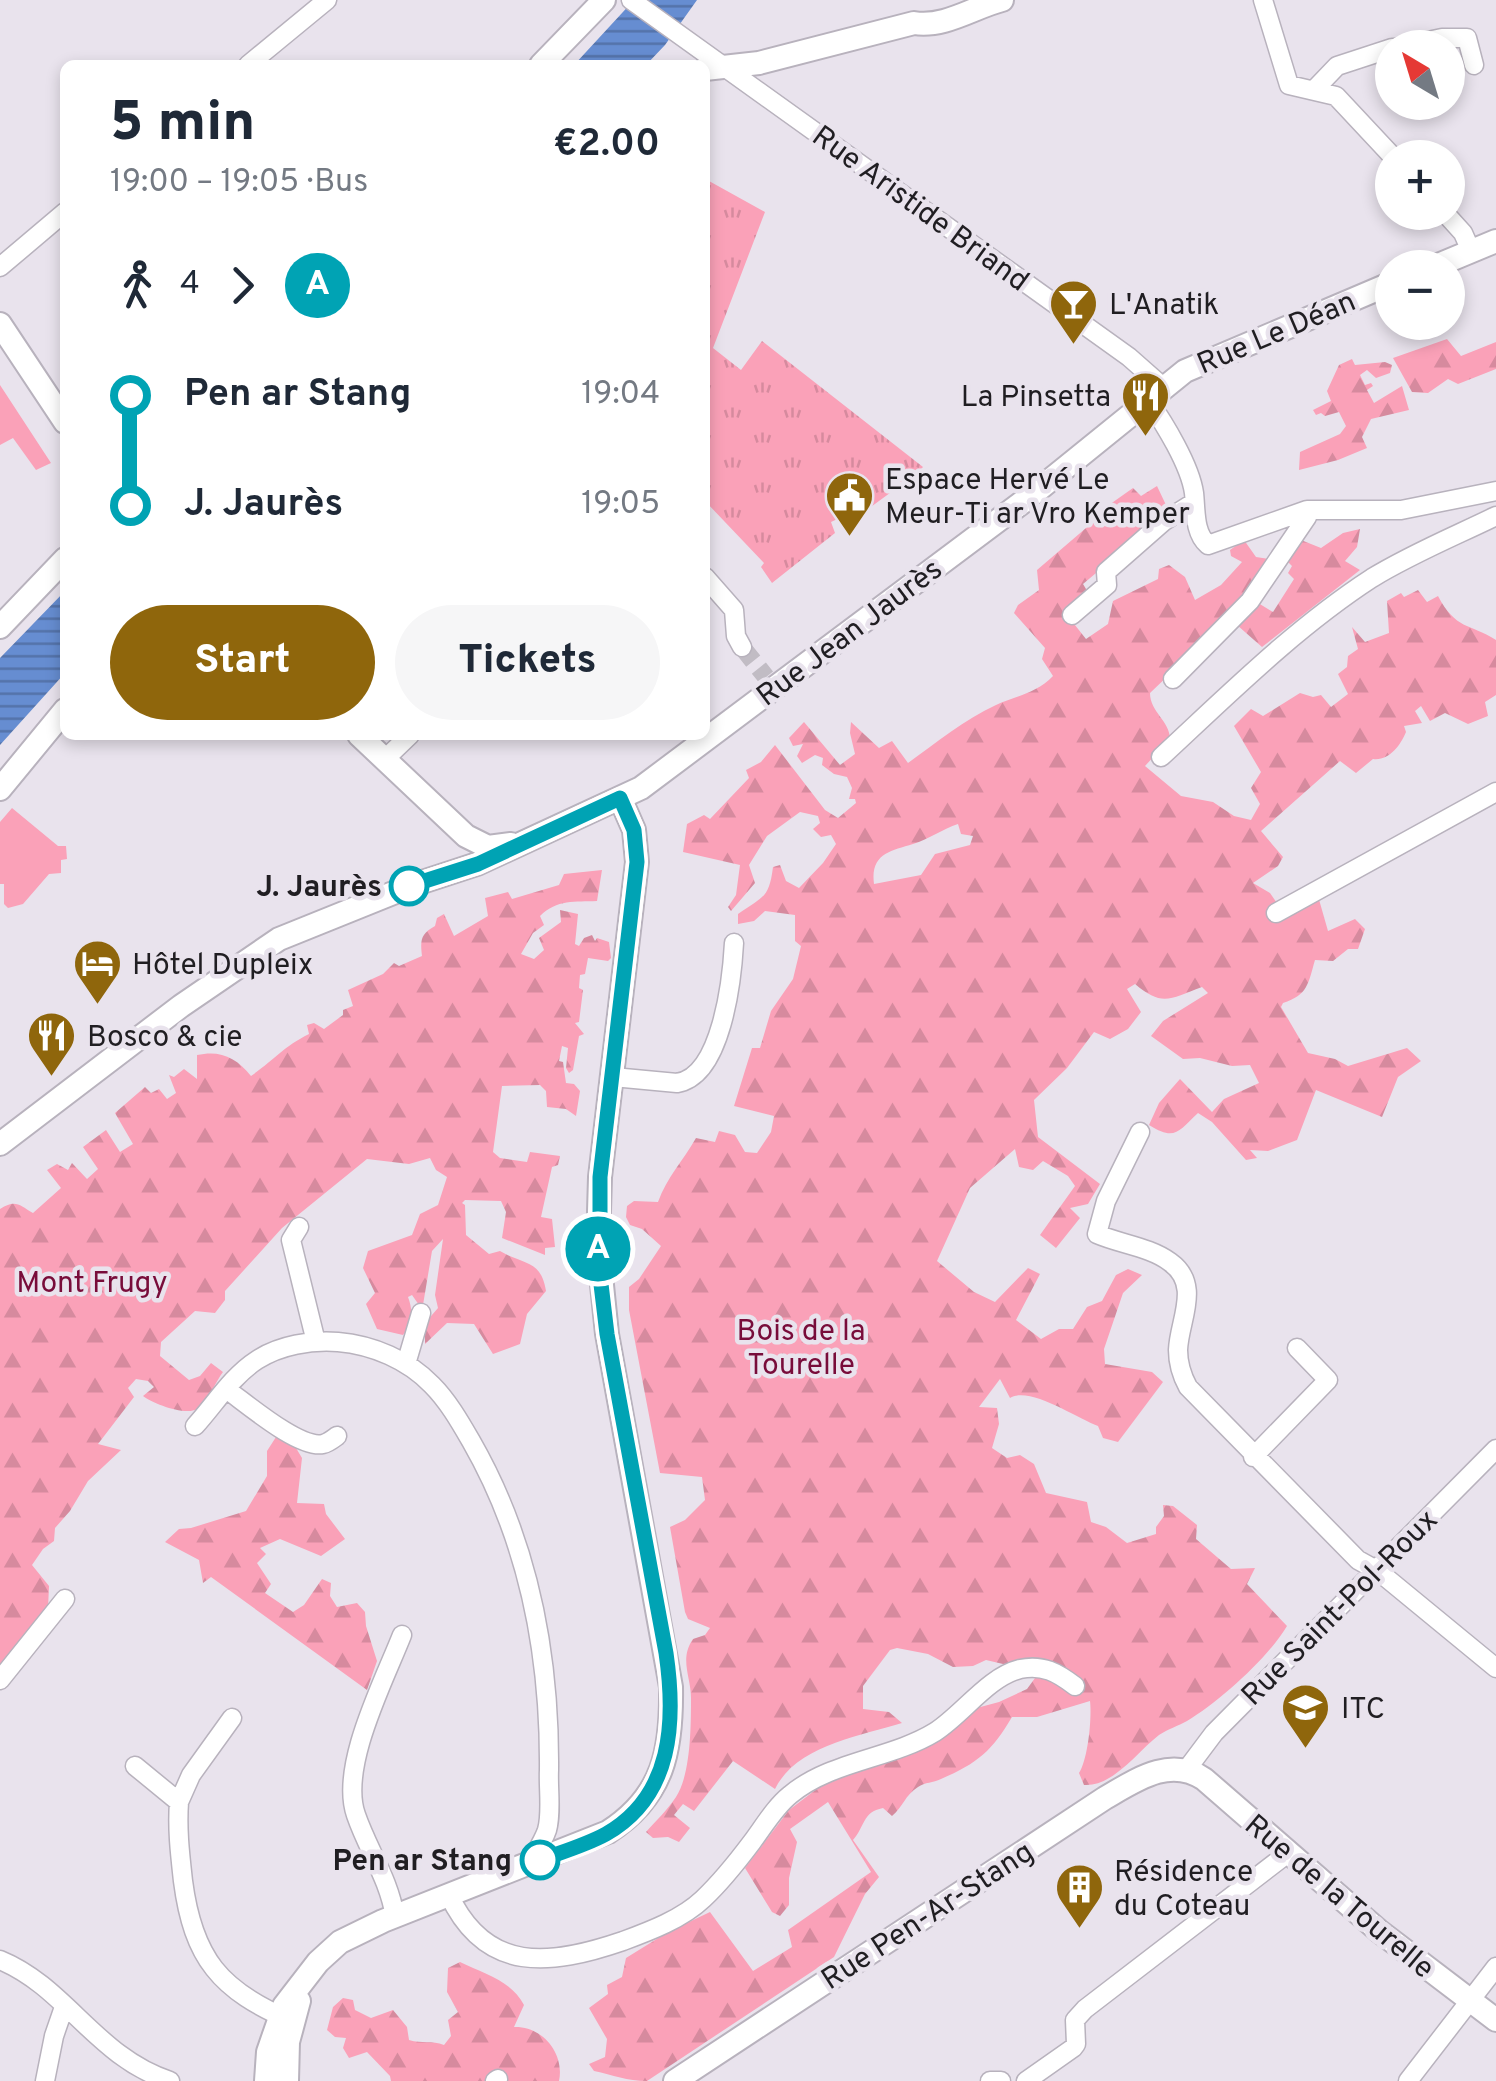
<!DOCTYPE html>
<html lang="en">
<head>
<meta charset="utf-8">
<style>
  body { margin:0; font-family:Overpass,sans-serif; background:#f6f6f7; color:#1f2937; height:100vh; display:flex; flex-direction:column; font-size:38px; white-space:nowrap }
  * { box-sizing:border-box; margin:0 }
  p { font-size:32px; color:#747a83 }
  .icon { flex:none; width:55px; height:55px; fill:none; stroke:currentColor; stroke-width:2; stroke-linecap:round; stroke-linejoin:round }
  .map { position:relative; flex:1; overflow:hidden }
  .details { position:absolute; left:60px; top:60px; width:650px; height:680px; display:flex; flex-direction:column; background:#fff; border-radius:15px; box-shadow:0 5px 15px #0003 }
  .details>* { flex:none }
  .badge { padding:0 20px; border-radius:32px; font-size:35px; line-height:65px }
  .needle { width:65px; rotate:322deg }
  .tools { position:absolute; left:1375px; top:30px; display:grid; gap:20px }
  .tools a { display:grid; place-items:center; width:90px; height:90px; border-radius:50%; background:#fff; box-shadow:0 5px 15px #0003; font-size:50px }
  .map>.badge { position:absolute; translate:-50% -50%; box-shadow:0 0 0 5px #fff }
  .legs { display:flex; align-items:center; gap:15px; height:110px; padding:0 50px; font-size:32px }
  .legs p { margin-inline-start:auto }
  .headline { display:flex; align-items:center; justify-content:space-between; height:170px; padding:0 50px }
  h1 { font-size:55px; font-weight:800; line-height:75px }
  .action { display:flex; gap:20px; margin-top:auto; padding:20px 50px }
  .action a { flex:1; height:115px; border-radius:60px; background:#8f660c; color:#fff; font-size:40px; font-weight:800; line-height:115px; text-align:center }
  .action a+a { background:#f6f6f7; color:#1f2937 }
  ul { padding:0 50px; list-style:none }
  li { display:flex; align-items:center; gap:35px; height:110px; font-size:38px }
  li i { display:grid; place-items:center; width:15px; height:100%; margin:0 12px; background:currentColor }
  li i::after { content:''; width:25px; height:25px; margin:-12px; border:8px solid; border-radius:50%; background:#fff }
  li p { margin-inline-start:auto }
  li:first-child i { background:linear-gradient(#0000 50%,currentColor 0) }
  li:last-child i { background:linear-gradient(currentColor 50%,#0000 0) }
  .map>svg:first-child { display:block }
  .green { fill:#faa1b8 }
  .forest { fill:url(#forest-firs); fill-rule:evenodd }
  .park { fill:url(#park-tufts) }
  .water { fill:url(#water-rules) }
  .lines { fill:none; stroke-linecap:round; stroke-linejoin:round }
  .street-tunnel { stroke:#c1bcc4; stroke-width:18; stroke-dasharray:18 9; stroke-linecap:butt }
  .street-casing { stroke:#b8b2bd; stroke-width:21 }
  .secondary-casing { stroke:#b8b2bd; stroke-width:26 }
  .street { stroke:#fff; stroke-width:18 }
  .secondary { stroke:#fff; stroke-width:22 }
  .line-1-casing { stroke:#fff; stroke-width:22 }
  .line-1 { stroke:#00a3b4; stroke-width:15 }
  .stop-1-dot { fill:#fff; stroke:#00a3b4; stroke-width:5 }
  .labels { text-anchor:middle; stroke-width:9; stroke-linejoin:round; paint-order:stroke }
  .street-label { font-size:30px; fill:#201e22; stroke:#e9e3ed }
  .poi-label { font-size:30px; fill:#201e22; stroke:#e9e3ed; text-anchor:start }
  .stop-label { font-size:30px; font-weight:bold; fill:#201e22; stroke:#e9e3ed; text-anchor:end }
  .park-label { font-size:30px; fill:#780c3a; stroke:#e9e3ed }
</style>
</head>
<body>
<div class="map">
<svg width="1496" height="2081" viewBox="0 0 1496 2081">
  <defs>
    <pattern id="forest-firs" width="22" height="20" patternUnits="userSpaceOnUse" patternTransform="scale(2.5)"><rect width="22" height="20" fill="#faa1b8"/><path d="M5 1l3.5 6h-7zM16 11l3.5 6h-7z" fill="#d68a9e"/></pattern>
    <pattern id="park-tufts" width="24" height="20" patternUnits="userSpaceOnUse" patternTransform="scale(2.5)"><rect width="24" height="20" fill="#faa1b8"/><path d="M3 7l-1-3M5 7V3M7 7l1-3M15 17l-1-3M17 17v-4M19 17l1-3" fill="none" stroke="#d68a9e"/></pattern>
    <pattern id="water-rules" width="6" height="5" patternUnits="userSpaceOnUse" patternTransform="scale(2.5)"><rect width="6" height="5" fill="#668dd1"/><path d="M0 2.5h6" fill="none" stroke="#5473a9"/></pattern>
  </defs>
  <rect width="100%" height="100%" fill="#e9e3ed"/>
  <!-- green -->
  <path class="green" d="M0,385L51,463L36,470L13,438L0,445Z
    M12,808L58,846H66L67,859L61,860V873L49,874L23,904L8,908L4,904V884H0V822Z"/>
  <!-- forest -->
  <path class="forest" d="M1447,339L1461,356L1496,342V369L1458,384L1448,379L1428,393L1412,392L1393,358Z
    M1352,359L1355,365L1385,362L1392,365L1390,373L1376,378L1367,370L1360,375L1365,385L1371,383L1373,386L1367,390L1374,403L1402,386L1409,410L1371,419L1362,437L1367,448L1338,460L1299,470L1300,452L1340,434L1346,426L1339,412L1325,416L1321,413L1316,415L1313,410L1331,401L1327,391L1339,365Z
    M1157,486L1166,505L1159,520L1083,584L1089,594L1067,615L1086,639L1108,624L1113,601L1158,579L1159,569L1169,565L1185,577L1195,600L1221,585L1242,562L1231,556L1230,550L1244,540L1256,557L1269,559L1250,598L1273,612L1294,579L1288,573L1292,566L1285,559L1296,538L1321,548L1343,533L1360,529L1357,547L1345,561L1360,570L1262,647L1237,625L1219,627L1150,693C1150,712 1170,721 1170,739L1145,766L1181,796L1213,802L1234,816L1251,820L1260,804L1251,788L1261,772L1234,726L1251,709L1263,716L1300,693L1313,697L1321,695L1331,707L1348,694L1338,674L1347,667L1348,656L1358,649L1352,627L1365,642L1389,633L1387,601L1401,593L1404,597L1418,590L1427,602L1438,596C1456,630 1469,623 1496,640V695L1485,702L1488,716L1468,724L1445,713L1430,721L1421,706L1415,711L1422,723L1404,726L1406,732C1400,746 1389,761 1373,759L1356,773L1340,761L1261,831L1283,857L1278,866L1253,883L1270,893L1281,909L1318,896L1328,931L1355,919L1365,929L1358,949H1348L1333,961L1315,960C1308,984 1308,995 1283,1003L1281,1007L1308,1053L1335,1059L1348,1066L1407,1048L1421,1061L1398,1077L1382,1117L1316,1090L1297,1140L1268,1151L1250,1150L1257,1158L1246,1160L1212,1122L1198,1113C1178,1132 1175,1141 1149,1125L1159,1103L1180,1079L1212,1112L1224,1099L1259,1083L1250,1065L1232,1066L1200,1058L1183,1059L1151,1036L1163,1021L1208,993L1202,987C1170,999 1162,1007 1135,984L1127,989L1141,1012L1128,1029L1110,1039L1094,1032L1067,1068L1034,1100L1038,1137L1100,1184L1088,1204L1070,1208L1080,1218L1056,1248L1040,1235L1075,1186L1068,1176L1043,1161L1033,1170L1019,1167L1015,1149L970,1188L937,1261L974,1292L995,1302L1028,1268L1040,1274L1016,1320L1041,1339L1059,1329H1073L1087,1307L1102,1301L1116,1275L1128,1269L1142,1275L1123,1293L1104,1349L1105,1364L1152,1372L1163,1382L1118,1442L1103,1438L1098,1426C1076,1418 1030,1386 1010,1398L1000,1379L979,1407L997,1408L999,1424L992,1448L1007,1458L1020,1455L1034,1464L1046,1493L1087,1502L1091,1522L1106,1527L1127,1543L1156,1534V1527L1164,1516L1163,1505L1173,1506L1197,1525L1196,1539L1231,1569L1255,1568L1247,1584L1287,1626C1268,1658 1219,1702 1187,1721C1178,1726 1168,1729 1159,1735C1138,1751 1113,1787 1084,1785L1079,1773C1088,1759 1092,1718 1090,1701L1037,1717H1012C992,1751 978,1763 941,1779C933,1783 925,1782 918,1787C905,1795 903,1807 892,1816L883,1808C862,1812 865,1827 853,1840L879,1877L865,1894L834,1957L647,2081C627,2081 613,2075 594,2071L589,2064L605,2057L607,2039L589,2008L608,1994L607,1985L622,1977L626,1958L668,1932L710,1912L753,1971L792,1947L788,1930L871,1872L828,1802L790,1829L797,1842L789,1878V1905L780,1916L772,1912L745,1868L789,1810L822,1785L910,1751L973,1709L999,1702L1027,1689L1038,1674L1027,1662L1003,1664L986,1660L973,1666L953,1667L928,1654L897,1648L890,1650L863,1686V1709L889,1712L902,1723C859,1736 796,1746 775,1789L733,1761L694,1811L683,1804L674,1815L690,1828L679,1842L668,1837L653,1838L646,1832C656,1821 668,1809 676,1797C691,1774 691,1725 691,1698C691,1677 679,1659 693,1639L705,1635L710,1628L688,1619L685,1612L670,1527L685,1520L705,1500L702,1477L660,1473L629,1310V1287L639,1279L661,1246L642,1229L630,1225L626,1217L627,1206L634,1201L658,1202C667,1177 683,1161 696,1138L715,1142L719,1131L735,1135L745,1152L757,1153L771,1132L774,1116L734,1106L752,1048H760L771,1011L793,979L801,946L795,941V915L765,911L754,921L738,924V914C764,896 769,898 773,867L780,865L786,881L799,888L823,863L836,844L831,835L821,837L813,829L820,823L818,816L800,812L767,836L749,865L755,883L731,911L728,907L736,895L740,865L683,852L687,824L704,815L710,819L749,778L746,770L761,762L775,745L825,810L838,818L856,803L855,799H849L852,788L847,777L834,774L822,765L823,758L815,755L802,763L797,756L803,744L793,746L789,738L804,722L840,765L855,754L850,733L851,722L879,748L892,741L908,763C936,743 965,719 996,705C1016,696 1037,693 1053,676L1042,659L1045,648L1014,613L1018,605L1039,590L1037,570L1100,516L1099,512L1133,488L1141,496ZM958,824L961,834L973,836L970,845L935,854L921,875L874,884C870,854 890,851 913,844C929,839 943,829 958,824Z
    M602,870L597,901C575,902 557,899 540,916L544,925L533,933L521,954L534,959L544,950L539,938L561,922L560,910L578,914L575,944L579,946L584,938L592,935L595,941L597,938L609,942L611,958L608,961L588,958L585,974L580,975L579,988L583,990L579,1022L575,1023L584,1034L579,1036L573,1070L569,1073L566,1068L568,1048L562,1046L559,1061L563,1062L566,1083L574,1084L580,1091L576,1116L566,1109L547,1107L546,1091L540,1085L502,1086L493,1152L500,1158L527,1162L530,1152L560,1156L558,1165L552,1167L541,1217L552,1219L555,1247L545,1248V1255L502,1238L506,1212L501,1201L465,1200L462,1203L465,1205L466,1235L489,1254L500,1251C523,1265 541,1259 546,1291L527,1314L520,1344L493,1354L474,1324L447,1323L425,1344V1323L438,1308L435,1295L443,1239L432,1251L423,1305H419L412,1295L408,1297C413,1310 413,1323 403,1335L377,1329L366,1304L375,1293L363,1268L368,1251L412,1235L420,1214L438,1205L447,1177L436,1170L430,1158L409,1164L367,1159L282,1228L225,1291V1300L215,1313L195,1311L161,1342L160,1356L189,1380L200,1376L211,1363L223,1372C216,1381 208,1401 199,1408C187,1417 154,1404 143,1396L154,1387L148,1381L136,1379L128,1388L134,1397L98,1444L121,1450L88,1481L70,1511L55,1528L54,1541L43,1549L32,1565L49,1586L48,1609L0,1671V1209C16,1199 19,1205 33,1213L61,1188L47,1170L57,1164L68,1170L72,1163L87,1179L98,1169L83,1147L106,1130L120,1152L133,1144L115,1113L145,1087L151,1093L159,1089L167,1099L176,1093L169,1075L174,1077L184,1069L197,1079V1055C220,1050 236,1057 251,1076C274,1060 283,1047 309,1034L307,1025L314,1023L324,1029L343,1015V1010L353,1006L348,990L383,974L394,963L399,966L422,956C420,939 421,934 435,926L437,918L444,914L454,936L488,916L485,898L508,892L512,899L559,885L564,874Z
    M276,1437L293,1443L302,1458L297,1503L324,1504L326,1514L345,1539L321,1556L280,1539L260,1548L266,1554L257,1563L271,1584L265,1593L293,1612L304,1605L322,1579L331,1583L330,1596L337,1607L357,1603L365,1612L366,1626L377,1661L367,1690L211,1577L203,1583L199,1560L165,1542L179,1529L191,1528L246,1511L267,1476V1451Z
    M460,1962C484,1974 511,1980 524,2005L514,2027C542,2026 565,2053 559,2081H391L390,2076L367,2052L349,2058L343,2048L346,2038L335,2037L327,2030L333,2007L343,1998L353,2000L355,2010L371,2018L393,2010L407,2027L409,2040C422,2044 432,2040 444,2045L451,2036L448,2020L458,2012L447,1992L448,1968Z"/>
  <!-- park -->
  <path class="park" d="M705,175L709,181L765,212L713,348L741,370L762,341L923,467L899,493L894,490L849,523L844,516L831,522L835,533L772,583L761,567L764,563L705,501Z"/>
  <!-- water -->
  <path class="water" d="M634,0H697L665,45L646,65H574Z
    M65,591V673L0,745V658Z"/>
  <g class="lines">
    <!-- street-tunnel -->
    <path class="street-tunnel" d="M742,647L766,677"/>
    <defs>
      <path id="street" d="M631,0L1129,357L1163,387
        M1263,0L1289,85L1336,96L1394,158
        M1395,48L1442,38H1467L1474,65
        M248,65L327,0
        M1314,90L1337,66L1392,48
        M1444,212L1463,233L1471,251
        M0,267L65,212
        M1148,400C1164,423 1190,465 1194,493C1196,511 1194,533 1208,545L1307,510H1401L1496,491
        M705,577L734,610L736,636L742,647
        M1072,615L1107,585L1106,572L1163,522L1193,503
        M1173,679L1250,601L1307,517V510
        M1161,757C1228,695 1295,628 1372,578C1411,554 1455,536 1496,516
        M384,760L410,735
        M1276,913L1496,792
        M613,1077L677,1083C722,1076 732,979 734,943
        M1140,1132L1106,1201L1097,1234C1120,1244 1150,1247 1170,1262C1202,1285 1179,1320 1178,1350C1178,1363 1182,1376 1188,1387L1358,1560L1378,1571L1496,1668
        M299,1227L291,1240L316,1342
        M406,1364L421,1313
        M226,1389C246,1403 299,1449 323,1444C328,1443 333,1439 337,1436
        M195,1426C215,1404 232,1376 257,1360C280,1345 311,1340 338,1342C373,1345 408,1360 432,1385C448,1401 460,1422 471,1441C529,1542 550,1655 549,1770C548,1788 552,1813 547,1830C543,1842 535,1853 529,1864
        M1253,1457L1328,1380L1297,1348
        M0,1680L65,1599
        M135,1766L179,1802C177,1829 180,1854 183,1881C193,1958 220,1991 292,2021
        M1187,1769L1214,1733L1496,1449
        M179,1802L191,1775L232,1718
        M449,1895C486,1974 550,1966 623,1941C650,1931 682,1919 703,1899C721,1882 737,1862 752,1842C764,1826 775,1807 790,1795C830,1761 891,1759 935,1732C963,1714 988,1677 1020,1669C1043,1664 1058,1673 1075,1686
        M395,1917C389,1879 368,1850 356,1815C339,1767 384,1681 402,1635
        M0,1960C66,1987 96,2057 170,2081
        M45,2081L54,2036L64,2007
        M495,2081L498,2079
        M990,2081H1001
        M1026,2081L1073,2048L1076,2044L1075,2020L1085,2009L1288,1853
        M1408,2081L1496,1967"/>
      <path id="secondary" d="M541,65L604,0
        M705,69L759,63L914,23C945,28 974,7 1002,0
        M1431,268L1496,241
        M0,324L65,422
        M0,627L65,559
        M359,735L466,836L488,847L511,844
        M0,789L65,710
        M0,1144L181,1006L279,939L413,885L477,864L641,788L1028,498L1185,371L1392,283
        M266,2081L268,2052L284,2006L318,1962L340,1942L383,1921L608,1832C664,1796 672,1750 671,1687L607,1334L598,1246L600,1177L637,862L634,830L620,798
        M287,2081L288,2042L299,2001
        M675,2081L1105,1798C1136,1780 1170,1756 1204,1779L1379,1931L1496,2020"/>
    </defs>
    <!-- street casing -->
    <use href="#street" class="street-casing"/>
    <!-- secondary casing -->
    <use href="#secondary" class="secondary-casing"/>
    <!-- street -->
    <use href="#street" class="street"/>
    <!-- secondary -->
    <use href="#secondary" class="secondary"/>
  </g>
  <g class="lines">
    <defs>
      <path id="line-1" d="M409,886L478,864L620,798L634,830L637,862L600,1177V1276L607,1334L666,1653C676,1721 673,1796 606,1834C586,1845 562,1852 540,1860"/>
    </defs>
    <!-- line-1 casing -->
    <use href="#line-1" class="line-1-casing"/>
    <!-- line-1 -->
    <use href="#line-1" class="line-1"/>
  </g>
  <!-- icons -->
  <defs>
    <symbol id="bar-pin" viewBox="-11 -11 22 30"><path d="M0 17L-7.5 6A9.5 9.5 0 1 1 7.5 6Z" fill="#8f660c" stroke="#e9e3ed"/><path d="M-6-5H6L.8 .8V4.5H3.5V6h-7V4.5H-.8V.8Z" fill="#fff"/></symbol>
    <symbol id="restaurant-pin" viewBox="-11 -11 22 30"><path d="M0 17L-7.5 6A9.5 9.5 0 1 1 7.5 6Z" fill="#8f660c" stroke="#e9e3ed"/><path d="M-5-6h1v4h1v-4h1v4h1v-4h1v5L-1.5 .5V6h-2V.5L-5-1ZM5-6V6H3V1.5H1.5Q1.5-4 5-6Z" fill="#fff"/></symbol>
    <symbol id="civic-pin" viewBox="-11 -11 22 30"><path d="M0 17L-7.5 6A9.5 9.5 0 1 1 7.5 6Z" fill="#8f660c" stroke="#e9e3ed"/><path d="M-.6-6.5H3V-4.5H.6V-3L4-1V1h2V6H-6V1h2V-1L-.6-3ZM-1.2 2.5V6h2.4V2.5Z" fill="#fff"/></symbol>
    <symbol id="hotel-pin" viewBox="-11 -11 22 30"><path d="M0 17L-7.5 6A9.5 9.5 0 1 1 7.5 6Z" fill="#8f660c" stroke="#e9e3ed"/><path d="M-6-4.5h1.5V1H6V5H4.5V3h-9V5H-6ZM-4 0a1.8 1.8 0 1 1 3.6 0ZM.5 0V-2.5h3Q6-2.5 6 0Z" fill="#fff"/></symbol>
    <symbol id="school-pin" viewBox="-11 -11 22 30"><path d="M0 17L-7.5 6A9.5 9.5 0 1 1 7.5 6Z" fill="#8f660c" stroke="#e9e3ed"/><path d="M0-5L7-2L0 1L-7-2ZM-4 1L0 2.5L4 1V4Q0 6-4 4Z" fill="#fff"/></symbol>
    <symbol id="building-pin" viewBox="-11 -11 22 30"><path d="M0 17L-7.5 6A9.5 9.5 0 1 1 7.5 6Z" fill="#8f660c" stroke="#e9e3ed"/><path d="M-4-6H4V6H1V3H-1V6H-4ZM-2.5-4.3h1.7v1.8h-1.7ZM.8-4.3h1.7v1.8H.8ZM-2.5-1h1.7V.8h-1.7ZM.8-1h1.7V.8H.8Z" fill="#fff"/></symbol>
  </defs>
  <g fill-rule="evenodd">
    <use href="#bar-pin" x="1046" y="276" width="55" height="75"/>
    <use href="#restaurant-pin" x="1118" y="368" width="55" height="75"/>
    <use href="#civic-pin" x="822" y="468" width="55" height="75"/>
    <use href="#hotel-pin" x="70" y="936" width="55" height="75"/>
    <use href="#restaurant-pin" x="24" y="1008" width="55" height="75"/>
    <use href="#school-pin" x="1278" y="1680" width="55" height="75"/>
    <use href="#building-pin" x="1052" y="1860" width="55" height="75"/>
  </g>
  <!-- markers -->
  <g class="stop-1-dot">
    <circle cx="409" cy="886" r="18"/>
    <circle cx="540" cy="1860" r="18"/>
  </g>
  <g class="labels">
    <!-- street labels -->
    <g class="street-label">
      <text transform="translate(921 208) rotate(36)" y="10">Rue Aristide Briand</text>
      <text transform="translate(1276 332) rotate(-23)" y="10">Rue Le Déan</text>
      <text transform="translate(849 632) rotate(-37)" y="10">Rue Jean Jaurès</text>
      <text transform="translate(1339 1607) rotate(-45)" y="10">Rue Saint-Pol-Roux</text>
      <text transform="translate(1340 1896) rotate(40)" y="10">Rue de la Tourelle</text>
      <text transform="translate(927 1915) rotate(-33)" y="10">Rue Pen-Ar-Stang</text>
    </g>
    <!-- poi labels -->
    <g class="poi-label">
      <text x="1109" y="314">L'Anatik</text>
      <text x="1111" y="406" text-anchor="end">La Pinsetta</text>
      <text x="885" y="489">Espace Hervé Le<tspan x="885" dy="34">Meur-Ti ar Vro Kemper</tspan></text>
      <text x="132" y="974">Hôtel Dupleix</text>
      <text x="87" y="1046">Bosco &amp; cie</text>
      <text x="1341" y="1718">ITC</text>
      <text x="1114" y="1881">Résidence<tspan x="1114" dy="34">du Coteau</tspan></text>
    </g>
    <!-- stop labels -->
    <g class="stop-label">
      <text x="382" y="896">J. Jaurès</text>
      <text x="512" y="1870">Pen ar Stang</text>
    </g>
    <!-- park labels -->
    <g class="park-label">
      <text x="92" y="1292">Mont Frugy</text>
      <text x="801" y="1340">Bois de la<tspan x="801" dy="34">Tourelle</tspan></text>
    </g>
  </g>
</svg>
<div class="tools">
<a><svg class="needle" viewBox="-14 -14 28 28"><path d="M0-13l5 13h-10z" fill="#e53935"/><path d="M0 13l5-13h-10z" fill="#747a83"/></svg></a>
<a>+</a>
<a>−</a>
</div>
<b class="badge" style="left:598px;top:1249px;background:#00a3b4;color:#fff">A</b>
<section class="details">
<div class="headline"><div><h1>5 min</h1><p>19:00 – 19:05 · Bus</p></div><b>€2.00</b></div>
<div class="legs"><svg class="icon" aria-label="walk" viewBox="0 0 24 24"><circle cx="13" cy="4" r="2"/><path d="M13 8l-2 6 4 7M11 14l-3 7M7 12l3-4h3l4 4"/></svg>4<svg class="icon" aria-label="forward" viewBox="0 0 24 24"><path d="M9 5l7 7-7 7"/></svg><b class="badge" style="background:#00a3b4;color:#fff">A</b></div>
<ul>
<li><i style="color:#00a3b4"></i><b>Pen ar Stang</b><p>19:04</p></li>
<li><i style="color:#00a3b4"></i><b>J. Jaurès</b><p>19:05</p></li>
</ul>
<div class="action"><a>Start</a><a>Tickets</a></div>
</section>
</div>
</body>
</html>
